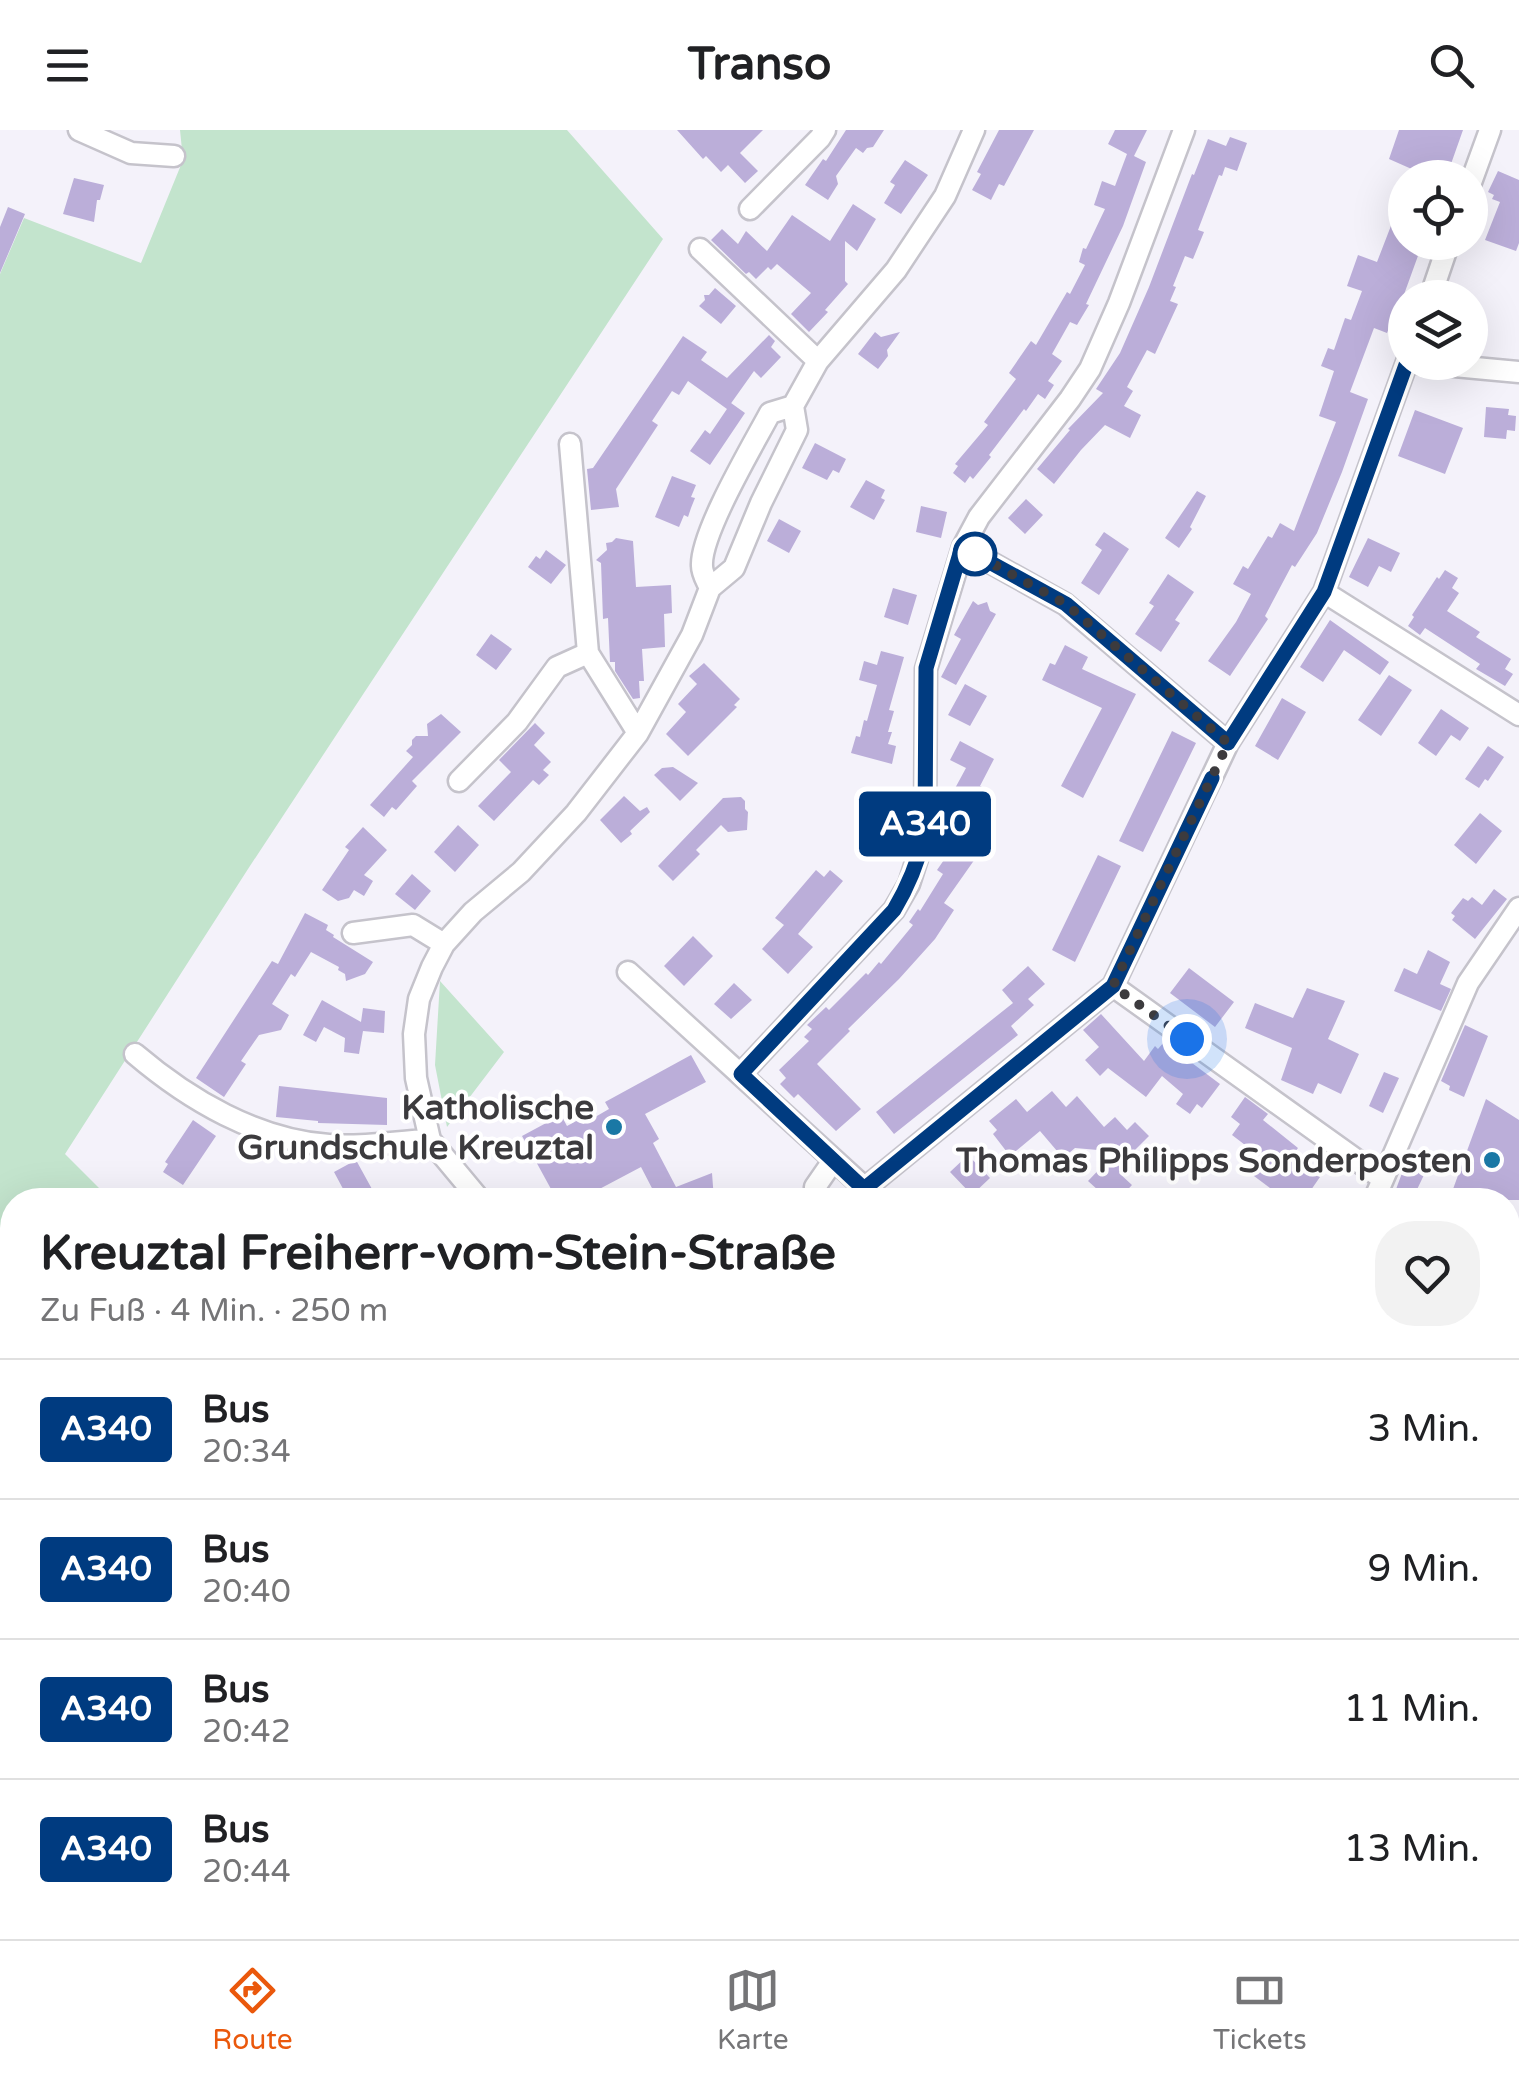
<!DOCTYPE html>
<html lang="de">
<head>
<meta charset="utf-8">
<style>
  body { margin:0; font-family:"Varela Round",sans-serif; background:#f2f2f2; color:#202124; height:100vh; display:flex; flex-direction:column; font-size:38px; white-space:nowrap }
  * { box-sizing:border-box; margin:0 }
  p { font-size:32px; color:#757577 }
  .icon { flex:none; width:55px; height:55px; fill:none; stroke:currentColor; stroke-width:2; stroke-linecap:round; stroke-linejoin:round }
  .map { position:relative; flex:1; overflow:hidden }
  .panel { position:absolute; left:0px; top:1058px; width:1520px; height:752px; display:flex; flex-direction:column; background:#fff; border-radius:40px 40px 0 0; box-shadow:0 10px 40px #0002 }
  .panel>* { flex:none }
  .badge { padding:0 20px; border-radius:8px; font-size:35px; line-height:65px }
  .tools { position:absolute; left:1388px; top:30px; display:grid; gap:20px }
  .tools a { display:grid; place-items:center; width:100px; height:100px; border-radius:50%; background:#fff; box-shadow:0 10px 40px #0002; font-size:50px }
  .you { position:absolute; width:50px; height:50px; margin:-25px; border:8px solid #fff; border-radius:50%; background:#1a73e8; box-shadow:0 0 0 15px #1a73e833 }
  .map>.badge { position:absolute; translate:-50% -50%; box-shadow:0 0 0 5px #fff }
  .round { display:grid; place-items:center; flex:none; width:105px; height:105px; border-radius:40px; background:#f2f2f2 }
  .summary { display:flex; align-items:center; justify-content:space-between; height:170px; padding:0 40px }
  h1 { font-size:48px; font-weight:700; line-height:75px }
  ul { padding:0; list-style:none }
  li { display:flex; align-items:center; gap:30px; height:140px; padding:0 40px; border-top:2px solid #e0e0e0 }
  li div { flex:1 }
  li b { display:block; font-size:38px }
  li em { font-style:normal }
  li .badge { min-width:110px; font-weight:700; text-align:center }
  header { display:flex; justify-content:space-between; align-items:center; height:130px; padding:0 40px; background:#fff; font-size:45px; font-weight:700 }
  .tabs { display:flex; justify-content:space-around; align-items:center; height:140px; border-top:2px solid #e0e0e0; background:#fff; font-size:28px; color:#757577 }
  .tabs a { display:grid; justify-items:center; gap:5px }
  .tabs .current { color:#ea580c }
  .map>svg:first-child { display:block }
  .commercial { fill:#f9e5d6 }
  .green { fill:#c3e4cd }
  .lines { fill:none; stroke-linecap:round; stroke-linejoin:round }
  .stream { stroke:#759aa9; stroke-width:5 }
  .river { stroke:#8ec2d7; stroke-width:32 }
  .building { fill:#bbaed9 }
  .minor-casing { stroke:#c5c3cb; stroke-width:25 }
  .secondary-casing { stroke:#c5c3cb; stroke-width:35 }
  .minor { stroke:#fff; stroke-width:20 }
  .secondary { stroke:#fff; stroke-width:30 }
  .line-casing { stroke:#fff; stroke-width:22 }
  .line { stroke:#003b80; stroke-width:15 }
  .walk { stroke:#3c3b3e; stroke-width:10; stroke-dasharray:0 18 }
  .stop-dot { fill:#fff; stroke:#003b80; stroke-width:5 }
  .poi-dot { fill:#1a78a5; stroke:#fff; stroke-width:4 }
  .labels { text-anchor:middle; stroke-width:8; stroke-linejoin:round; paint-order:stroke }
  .poi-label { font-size:35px; font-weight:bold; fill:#3c3b3e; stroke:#fff; text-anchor:end }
</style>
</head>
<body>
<header><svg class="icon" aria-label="menu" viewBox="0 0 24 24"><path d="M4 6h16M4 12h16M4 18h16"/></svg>Transo<svg class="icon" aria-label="search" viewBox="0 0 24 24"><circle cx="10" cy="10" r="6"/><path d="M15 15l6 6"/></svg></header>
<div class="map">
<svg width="1519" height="1809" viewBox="0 0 1519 1809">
  <rect width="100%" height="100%" fill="#f4f2fa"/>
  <!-- commercial -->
  <path class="commercial" d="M1519,1360V1638H1508V1379Z"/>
  <!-- green -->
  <path class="green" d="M180,0H567L663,109L248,739L65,1024L111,1070H12V1688L0,1680V144L24,88L141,133L183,30Z
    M440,851L504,922L447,997L435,935Z
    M12,1762V1798H63L70,1809H0V1770Z
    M197,1798H636L628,1809H460L359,1804L333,1809H224Z"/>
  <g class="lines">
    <!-- stream -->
    <path class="stream" d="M0,1735L12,1731"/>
    <!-- river -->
    <path class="river" d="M0,1696L12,1703
      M177,1798L202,1809"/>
  </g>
  <!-- building -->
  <path class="building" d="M677,0H763L740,23L758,41L745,53L728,35L721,42L706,26L703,29Z
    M846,0H884L873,17L867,18L863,23L856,18L836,46L838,54L828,70L805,55L823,29L826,31Z
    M999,0H1034L1004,56L999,54L991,70L972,60L981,44L977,42Z
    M1115,0H1147L1134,26L1146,32L1123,96L1086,174L1089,175L1077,195L1070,192L1052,224L1062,231L1048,251L1054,255L1045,269L1038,264L1026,281L1024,279L989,325L991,327L973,349L970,346L965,353L953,343L958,336L955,334L988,295L984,292L1016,249L1009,243L1031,211L1036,215L1067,162L1070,164L1085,135L1079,132L1083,118L1086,119L1105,79L1094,75L1102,51L1115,56L1127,24L1108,14Z
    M1399,0H1463L1446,48H1432L1389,29Z
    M1230,7L1247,13L1237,41L1225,37L1222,46L1219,45L1198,100L1204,102L1193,129L1185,126L1173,156L1176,157L1170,171L1178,174L1155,224L1147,220L1127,257L1133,261L1124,276L1141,285L1130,308L1105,295L1081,320L1054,354L1037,339L1070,300L1068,299L1103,263L1096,259L1120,223L1149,157L1192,44L1194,45L1208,9L1226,16Z
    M905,30L928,45L901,84L884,73L895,55L890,52Z
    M1498,41L1519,50V113L1516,121L1485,110L1500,72L1492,69L1494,65L1488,62Z
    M74,48L104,55L100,70H97L94,92L63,84Z
    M1404,62L1405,100L1401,112H1423L1402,170H1400L1387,203L1374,198L1350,262L1368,269L1342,342L1317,403L1295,437L1292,435L1265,486L1268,489L1230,546L1208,531L1236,492L1251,464L1233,454L1243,436L1248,439L1268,406L1272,408L1280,393L1294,401L1336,292L1319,286L1334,241L1321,236L1328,218L1334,220L1345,188L1351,190L1362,161L1347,156L1358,125L1377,132Z
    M853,74L876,89L857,121L845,111V151L848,154L825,180L828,182L809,202L791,184L811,163L777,134L771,140L768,137L756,149L749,142L746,144L711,110L722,99L738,114L746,101L767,121L792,85L830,111Z
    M8,77L25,84L0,143V97Z
    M715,158L736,176L721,194L699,176L705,170L704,165H709Z
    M875,202L881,207L900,202L887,220L888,226L878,239L858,224Z
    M769,205L775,211L771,217L781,227L761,248L754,241L727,279L688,251L679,265L672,261L652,291L658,295L616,359L619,377L591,380L587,339L593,338L683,206L707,222L701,230L727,248Z
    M731,273L745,283L710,335L690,321L705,300L710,304Z
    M1486,277L1509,279L1508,285L1516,286L1515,301L1507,300L1506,309L1484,307Z
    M1415,280L1463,298L1445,344L1398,326Z
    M815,313L846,329L839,343L833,340L827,350L802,338Z
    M672,346L696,355L691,367L695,368L691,378L688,387L684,385L679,397L655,387Z
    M866,350L885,360L881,368L885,370L874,390L850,377Z
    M1197,361L1206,366L1190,397L1192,399L1179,418L1165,408Z
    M1026,369L1043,385L1025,404L1008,388Z
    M921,376L947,382L941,408L916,402Z
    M779,389L801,401L789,423L767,411Z
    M1104,402L1129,419L1099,465L1081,453L1102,420L1095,415Z
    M616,408L633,411L636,457L671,455L672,483L664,484L665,517L642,519L644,551H639L640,568L633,569L615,541V532H610L608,488L603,489L601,433L596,430L607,420L606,413L612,412Z
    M1368,408L1400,423L1391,442L1379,436L1368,457L1349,447Z
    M546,420L566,435L551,454L528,437L536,426L540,429Z
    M1445,440L1458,448L1452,458L1459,463L1447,481L1480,502L1476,507L1511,529L1505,539L1513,544L1505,556L1476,539L1480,534L1425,498L1420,505L1408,496L1414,487L1412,485L1437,447L1439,449Z
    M1168,444L1194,462L1175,490L1180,493L1161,522L1135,504L1154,476L1149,473Z
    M893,458L917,465L908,495L884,487Z
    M973,471L978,475L987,472L990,481L996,484L956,555L941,547L961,509L954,505Z
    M1330,490L1389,532L1380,545L1344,520L1323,552L1300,537Z
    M491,504L512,519L496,540L476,525Z
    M1065,515L1088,527L1082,539L1136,564L1083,668L1061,656L1102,578L1042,550L1050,533L1055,535Z
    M881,521L904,527L889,580L894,581L888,602H892L888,614L896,616L892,634L851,623L856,606L860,607L864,590L867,591L877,555L859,550L864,531L877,535Z
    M704,533L740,569L734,575L737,577L688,626L666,604L686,582L678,574L697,554L689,546Z
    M1389,545L1412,560L1381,606L1358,590Z
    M965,554L987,566L970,596L948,585Z
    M1282,568L1306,582L1278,630L1255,616Z
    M1441,579L1469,598L1460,611L1451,605L1436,626L1418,613Z
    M441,584L461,602L412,651L417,656L396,680L392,677L384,687L370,675L413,627L406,621L412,615V610L416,606H428L427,594Z
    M535,593L545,603L534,615L551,632L543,640L549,645L539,655L533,650L494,691L478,676L511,642L499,630Z
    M1172,601L1196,613L1143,722L1119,711Z
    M960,611L994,629L980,656L988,660L974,684L967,680L962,688L948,679L957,664L953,662L966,638L950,630Z
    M1488,616L1504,627L1488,651L1485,649L1479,658L1465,649Z
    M673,637L698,653L680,671L654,645L662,638Z
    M624,666L640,681L647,677L650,682L630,701L632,704L621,713L600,690Z
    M741,667L745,671V679L748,682L747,700L728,702L721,695L696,720L700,724L673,751L658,736L723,668Z
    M1480,683L1502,701L1476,734L1454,715Z
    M458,695L479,715L455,742L434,722Z
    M363,697L387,720L364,745L373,751L364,766L354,760L349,768L338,771L322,760L349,720L345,717Z
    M955,714L975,729L944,773L954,780L935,809L899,849L848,899L850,901L817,934L861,979L836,1001L798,964L794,968L780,954L786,948L779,940L809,911L804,907L812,899L807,895L826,877L829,880L866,843L868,845L879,832L881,834L913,795L909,792L918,779L920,781L943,744L937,740Z
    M1098,725L1121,736L1075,832L1052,820Z
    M816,740L824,747L830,740L843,751L798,804L813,817L788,844L762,819L784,795L775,788Z
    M412,744L431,761L415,780L395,764Z
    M1494,759L1507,769L1475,809L1452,790L1455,786L1451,783L1463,768L1468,771L1472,767L1482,775Z
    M305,783L328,795L326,800L334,805L333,807L373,832L365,844L346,851L345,844L338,840L339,837L311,822L295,847L291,844L272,874L289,885L281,900L259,905L241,931L246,934L224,967L196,948L272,831L278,834Z
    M693,806L713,826L684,856L664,836Z
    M1428,820L1450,832L1440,854L1451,859L1441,881L1394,861L1404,838L1417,844Z
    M1028,836L1045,854L1028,869L1034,875L1011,896L1018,905L894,1004L876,982L1013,873L1002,860Z
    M1189,838L1234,872L1215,897L1170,863Z
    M734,853L752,870L731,889L714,874Z
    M1307,858L1345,871L1328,909L1359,924L1341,964L1318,953L1313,964L1281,950L1292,918L1245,898L1255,873L1293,888Z
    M322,870L361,892L363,878L385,881L384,903L363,901L359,924L344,922L345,908L324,897L316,912L303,905Z
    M1101,884L1144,931L1155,916L1158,919L1164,912L1220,954L1202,978L1197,974L1190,984L1176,974L1183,964L1162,946L1146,967L1108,938L1100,946L1085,930L1099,917L1083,900Z
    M1465,895L1488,906L1464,967L1449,960L1450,956L1441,951Z
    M691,925L706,952L645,984L659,1009L653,1013L676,1057L712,1043L714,1070H644L655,1064L641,1037L590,1064L587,1058L566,1070H557L522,1006L561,985L567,996L580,989L583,994L609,979L605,972Z
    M1384,942L1399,948L1383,983L1369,976Z
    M279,956L387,968V995L318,993V991L276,987Z
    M1052,961L1066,977L1077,966L1104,997L1115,987L1127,1000L1135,992L1149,1006L1132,1023L1075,1018L1063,1028L1040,1001L1010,1026L993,1004L997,1000L989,991L1016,969L1027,982Z
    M1245,967L1268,984L1263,990L1298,1018L1292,1026L1320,1047L1304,1070H1286L1250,1043L1262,1028L1232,1005L1240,994L1231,987Z
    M1486,969L1519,990V1070H1449Z
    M193,990L216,1006L183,1055L163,1042L168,1034L165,1032Z
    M1419,1019L1433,1026L1412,1070H1392L1408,1027L1414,1030Z
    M968,1025L990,1048L972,1065L950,1042Z
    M1111,1027L1123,1039L1119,1043L1132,1055L1118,1070H1109L1088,1051Z
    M356,1030L378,1070H349L334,1042Z"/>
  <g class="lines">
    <defs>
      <path id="minor" d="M79,0L131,23L174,26
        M1470,55L1490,0
        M750,79L820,8L825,0
        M700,119L818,231
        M1430,168L1449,112
        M1411,232L1519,242
        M570,314L588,523L638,603
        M963,417L1065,474L1228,613
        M710,458C707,451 702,444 702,436C700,404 753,315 770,283L793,276
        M1324,462L1519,585
        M459,651L517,592L557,537L588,523
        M353,803L413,795L444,814
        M628,842L878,1070
        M1113,856L1383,1049
        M135,924C189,970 257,1010 329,1015C360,1018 399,1011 430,1010
        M741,944L894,780L909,754L925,704L926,539L963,417L979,387L1070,269L1090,239L1119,173L1184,0
        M815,1057L833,1031
        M864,1059L1113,856L1228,613L1324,462L1407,232
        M480,1070L430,1010L416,948L414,904L419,869L432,837L444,814L473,782L521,742L576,683L638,603L692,505L710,458L734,438L761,373L797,300L793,276L818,231L896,140L945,66L974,0
        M1374,1070L1468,853L1519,778
        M1508,1757L1519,1759"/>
      <path id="secondary" d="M1508,1340L1519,1322
        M1227,1809L1229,1798"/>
    </defs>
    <!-- minor casing -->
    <use href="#minor" class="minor-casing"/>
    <!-- secondary casing -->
    <use href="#secondary" class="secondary-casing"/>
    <!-- minor -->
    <use href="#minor" class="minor"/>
    <!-- secondary -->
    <use href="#secondary" class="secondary"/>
  </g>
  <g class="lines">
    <defs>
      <path id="line" d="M1212,648L1113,856L864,1059L741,944L894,780C909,755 918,732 925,704L926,538L962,417L1066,474L1228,613L1324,462L1407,232"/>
    </defs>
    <!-- line casing -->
    <use href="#line" class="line-casing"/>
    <!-- line -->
    <use href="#line" class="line"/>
    <!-- walk -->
    <path class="walk" d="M975,424L962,417L1066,474L1228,613L1113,856L1187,909"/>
  </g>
  <!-- markers -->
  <circle class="stop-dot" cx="975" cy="424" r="20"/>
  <g class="poi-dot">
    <circle cx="614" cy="997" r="10"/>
    <circle cx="1492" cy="1030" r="10"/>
  </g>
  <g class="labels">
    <!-- poi labels -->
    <g class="poi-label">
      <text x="594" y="989">Katholische<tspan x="594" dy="40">Grundschule Kreuztal</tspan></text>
      <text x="1472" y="1042">Thomas Philipps Sonderposten</text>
    </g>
  </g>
</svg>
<div class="tools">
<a><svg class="icon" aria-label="locate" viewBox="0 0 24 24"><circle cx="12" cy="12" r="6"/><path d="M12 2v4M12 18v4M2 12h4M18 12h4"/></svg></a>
<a><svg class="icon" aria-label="layers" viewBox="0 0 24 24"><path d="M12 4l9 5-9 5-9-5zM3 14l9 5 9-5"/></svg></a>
</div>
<div class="you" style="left:1187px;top:909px"></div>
<b class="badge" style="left:925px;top:694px;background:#003b80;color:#fff">A340</b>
<section class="panel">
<div class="summary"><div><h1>Kreuztal Freiherr-vom-Stein-Straße</h1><p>Zu Fuß · 4 Min. · 250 m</p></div><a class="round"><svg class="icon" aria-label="heart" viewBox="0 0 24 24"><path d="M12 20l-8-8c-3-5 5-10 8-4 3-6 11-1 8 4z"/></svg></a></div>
<ul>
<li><span class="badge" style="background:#003b80;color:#fff">A340</span><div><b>Bus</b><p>20:34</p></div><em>3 Min.</em></li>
<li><span class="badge" style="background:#003b80;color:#fff">A340</span><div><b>Bus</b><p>20:40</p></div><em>9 Min.</em></li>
<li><span class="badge" style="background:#003b80;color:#fff">A340</span><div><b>Bus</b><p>20:42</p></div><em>11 Min.</em></li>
<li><span class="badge" style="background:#003b80;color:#fff">A340</span><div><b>Bus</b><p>20:44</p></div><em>13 Min.</em></li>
</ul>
</section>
</div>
<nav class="tabs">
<a class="current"><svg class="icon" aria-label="directions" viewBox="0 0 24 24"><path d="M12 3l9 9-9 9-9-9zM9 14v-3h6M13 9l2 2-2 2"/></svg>Route</a>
<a><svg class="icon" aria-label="map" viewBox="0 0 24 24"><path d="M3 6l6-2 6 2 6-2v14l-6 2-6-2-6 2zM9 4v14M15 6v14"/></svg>Karte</a>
<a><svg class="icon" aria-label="tickets" viewBox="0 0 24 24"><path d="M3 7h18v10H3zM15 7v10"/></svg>Tickets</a>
</nav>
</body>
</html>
